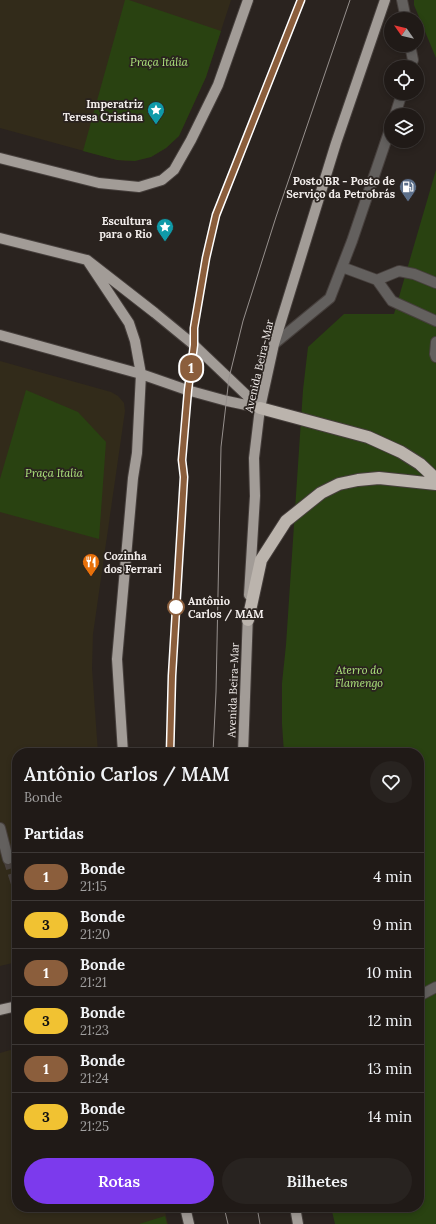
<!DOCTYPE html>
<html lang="pt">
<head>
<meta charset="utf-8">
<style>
  body { margin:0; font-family:Lora,serif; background:#282320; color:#f1f3f6; height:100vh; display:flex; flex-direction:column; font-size:15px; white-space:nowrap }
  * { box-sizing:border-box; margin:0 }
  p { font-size:13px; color:#a2a1a1 }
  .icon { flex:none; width:22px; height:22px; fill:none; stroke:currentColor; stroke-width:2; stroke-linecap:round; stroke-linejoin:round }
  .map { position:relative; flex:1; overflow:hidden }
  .side { position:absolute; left:12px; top:748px; width:412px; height:464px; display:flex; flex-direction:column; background:#201a17; border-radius:16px; box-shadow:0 2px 6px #0003,0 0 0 1px #3d3836 }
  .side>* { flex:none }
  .badge { padding:0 8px; border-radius:13px; font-size:14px; line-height:26px }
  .needle { width:26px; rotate:304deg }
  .fabs { position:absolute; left:384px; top:12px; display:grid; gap:8px }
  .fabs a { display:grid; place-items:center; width:40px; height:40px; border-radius:50%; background:#201a17; box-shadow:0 2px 6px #0003,0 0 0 1px #3d3836; font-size:20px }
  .map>.badge { position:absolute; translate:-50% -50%; box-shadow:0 0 0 2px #fff }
  h2 { padding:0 12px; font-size:15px; line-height:36px }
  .round { display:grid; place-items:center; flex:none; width:42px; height:42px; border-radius:21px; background:#282320 }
  .headline { display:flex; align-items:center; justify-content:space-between; height:68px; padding:0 12px }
  h1 { font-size:19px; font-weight:600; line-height:30px }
  .cta { display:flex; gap:8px; margin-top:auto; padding:8px 12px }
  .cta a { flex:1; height:46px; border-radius:24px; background:#7c3aed; color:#fff; font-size:16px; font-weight:600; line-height:46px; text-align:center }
  .cta a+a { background:#282320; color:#f1f3f6 }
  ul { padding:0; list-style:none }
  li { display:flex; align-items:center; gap:12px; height:48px; padding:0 12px; border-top:1px solid #3d3836 }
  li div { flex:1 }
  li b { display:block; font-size:15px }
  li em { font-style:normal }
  li .badge { min-width:44px; font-weight:700; text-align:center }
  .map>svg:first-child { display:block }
  .commercial { fill:#322b1a }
  .green { fill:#294211 }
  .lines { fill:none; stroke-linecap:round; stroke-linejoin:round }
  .minor-tunnel { stroke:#48413e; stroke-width:10; stroke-dasharray:10 5; stroke-linecap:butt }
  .minor-casing { stroke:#463f3c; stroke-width:12 }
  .major-casing { stroke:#463f3c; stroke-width:12 }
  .highway-casing { stroke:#463f3c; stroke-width:14 }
  .minor { stroke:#63605e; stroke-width:10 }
  .major { stroke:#a29c97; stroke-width:10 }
  .highway { stroke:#bbb4ad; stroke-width:12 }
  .tram { stroke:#96908d; stroke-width:1 }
  .line-casing { stroke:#fff; stroke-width:9 }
  .line { stroke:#8b5e3c; stroke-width:6 }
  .stop-dot { fill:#fff; stroke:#8b5e3c; stroke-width:2 }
  .labels { text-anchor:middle; stroke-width:3.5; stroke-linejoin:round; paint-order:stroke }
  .park-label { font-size:11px; font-style:italic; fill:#afe87e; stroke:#2a231f }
  .poi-label { font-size:11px; font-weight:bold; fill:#f2edeb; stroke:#2a231f; text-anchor:end }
  .street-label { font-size:11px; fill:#f2edeb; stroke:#2a231f }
  .stop-label { font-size:11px; font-weight:bold; fill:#f2edeb; stroke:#2a231f; text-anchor:start }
</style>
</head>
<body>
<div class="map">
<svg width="436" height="1224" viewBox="0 0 436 1224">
  <rect width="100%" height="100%" fill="#2a231f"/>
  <!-- commercial -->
  <path class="commercial" d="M0,0H231L206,77L179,136L166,148L151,157L143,159L126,161L117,160L0,128Z
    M0,361L111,392L118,396L124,403L125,411L93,634L92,668L98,753H17V962L0,966Z
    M17,1048V1207H164L168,1224H0V1053Z"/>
  <!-- green -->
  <path class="green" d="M125,0H129L221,31L206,77L179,136L166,148L151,157L135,161L117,160L83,151Z
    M414,0H436V58L414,5Z
    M436,170V1224H335L331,1207H419V753H284L282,724V683L286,645L303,390L308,347L344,314H394Z
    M26,390L78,412L106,442L99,539L0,512V479Z
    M165,1216L167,1224H139Z"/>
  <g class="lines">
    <!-- minor-tunnel -->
    <path class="minor-tunnel" d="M8,859L17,887"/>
    <defs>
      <path id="minor" d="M402,0L406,19
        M410,45L413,60L410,67
        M395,115L402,93
        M342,267L377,280L392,301L436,321
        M377,280L399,271L414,274L436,283
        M436,342L435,354L436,357
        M274,344L330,298L352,241L391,126
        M0,828L8,859
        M419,996L436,987"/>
      <path id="major" d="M0,158L99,183L139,187L162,180L174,170L191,140L218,85L248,0
        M0,238L87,260L155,313L194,345L260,408
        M87,260L129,323L135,341L141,374L137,453L133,478L117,659L123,753
        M0,335L141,374L187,390L227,401L260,408
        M249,595L255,496L254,458L260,408L274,344L336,143L385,0
        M243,753L248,613
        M0,1010L17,1006
        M185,1207L189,1224
        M295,1207L298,1224"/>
      <path id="highway" d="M260,408L368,437L401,452L420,464L436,479
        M248,620L261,560L286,521L321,493L339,484L358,480L379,478L436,484"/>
    </defs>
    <!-- minor casing -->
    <use href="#minor" class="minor-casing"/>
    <!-- major casing -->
    <use href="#major" class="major-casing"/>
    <!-- highway casing -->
    <use href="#highway" class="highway-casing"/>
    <!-- minor -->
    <use href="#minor" class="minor"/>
    <!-- major -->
    <use href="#major" class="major"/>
    <!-- highway -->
    <use href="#highway" class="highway"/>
    <!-- tram -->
    <path class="tram" d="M170,753L171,676L184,477L183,459L187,390L194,345V328L206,258L217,215L301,0
      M213,753L216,692L221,447L229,378L243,321L276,217L350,0
      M224,1207L228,1224
      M257,1207L260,1224"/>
  </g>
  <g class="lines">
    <defs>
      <path id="line" d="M170,753L172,676L184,477L182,460L188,390L194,345V328L206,258L216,215L301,0"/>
    </defs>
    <!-- line casing -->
    <use href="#line" class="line-casing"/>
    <!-- line -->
    <use href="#line" class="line"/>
  </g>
  <!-- icons -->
  <defs>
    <symbol id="sight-pin" viewBox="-11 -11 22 30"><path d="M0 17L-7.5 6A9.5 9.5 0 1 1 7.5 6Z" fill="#0f9aa8" stroke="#2a231f"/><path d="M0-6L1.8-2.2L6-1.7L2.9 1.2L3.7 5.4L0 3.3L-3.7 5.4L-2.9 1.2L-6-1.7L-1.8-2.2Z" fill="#fff"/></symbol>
    <symbol id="fuel-pin" viewBox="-11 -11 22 30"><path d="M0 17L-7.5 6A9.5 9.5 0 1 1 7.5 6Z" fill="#5c6f8a" stroke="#2a231f"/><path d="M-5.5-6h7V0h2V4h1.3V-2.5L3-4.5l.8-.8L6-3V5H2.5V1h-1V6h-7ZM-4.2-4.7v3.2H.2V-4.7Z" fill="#fff"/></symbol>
    <symbol id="restaurant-pin" viewBox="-11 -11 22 30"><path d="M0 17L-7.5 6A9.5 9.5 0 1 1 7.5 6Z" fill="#e8710a" stroke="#2a231f"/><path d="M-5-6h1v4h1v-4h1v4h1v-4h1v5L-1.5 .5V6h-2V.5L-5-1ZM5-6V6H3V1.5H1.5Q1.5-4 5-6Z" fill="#fff"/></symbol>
  </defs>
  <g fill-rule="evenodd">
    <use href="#sight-pin" x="146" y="100" width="20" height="27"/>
    <use href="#fuel-pin" x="398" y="177" width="20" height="27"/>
    <use href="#sight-pin" x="155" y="217" width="20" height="27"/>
    <use href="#restaurant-pin" x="81" y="552" width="20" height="27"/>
  </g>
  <!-- markers -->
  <circle class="stop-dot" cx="176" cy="607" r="8"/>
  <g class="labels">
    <!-- park labels -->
    <g class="park-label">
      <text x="159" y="66">Praça Itália</text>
      <text x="54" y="477">Praça Italia</text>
      <text x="359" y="674">Aterro do<tspan x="359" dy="13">Flamengo</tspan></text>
    </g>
    <!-- poi labels -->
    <g class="poi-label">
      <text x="143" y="108">Imperatriz<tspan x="143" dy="13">Teresa Cristina</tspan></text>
      <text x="395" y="185">Posto BR - Posto de<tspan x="395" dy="13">Serviço da Petrobrás</tspan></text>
      <text x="152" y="225">Escultura<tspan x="152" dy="13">para o Rio</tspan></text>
      <text x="104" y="560" text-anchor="start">Cozinha<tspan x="104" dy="13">dos Ferrari</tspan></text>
    </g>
    <!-- street labels -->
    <g class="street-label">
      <text transform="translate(259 366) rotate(-77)" y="4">Avenida Beira-Mar</text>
      <text transform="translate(233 690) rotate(-88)" y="4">Avenida Beira-Mar</text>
    </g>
    <!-- stop labels -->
    <g class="stop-label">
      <text x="188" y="605">Antônio<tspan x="188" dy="13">Carlos / MAM</tspan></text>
    </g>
  </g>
</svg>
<div class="fabs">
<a><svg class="needle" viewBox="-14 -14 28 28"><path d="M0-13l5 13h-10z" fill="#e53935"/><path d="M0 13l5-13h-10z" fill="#a2a1a1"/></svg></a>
<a><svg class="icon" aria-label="locate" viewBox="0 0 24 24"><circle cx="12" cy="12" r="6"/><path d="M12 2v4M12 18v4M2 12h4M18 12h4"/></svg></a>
<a><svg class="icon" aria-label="layers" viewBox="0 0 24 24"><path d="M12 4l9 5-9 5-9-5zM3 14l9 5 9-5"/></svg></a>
</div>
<b class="badge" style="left:191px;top:368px;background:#8b5e3c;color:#fff">1</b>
<section class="side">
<div class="headline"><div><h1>Antônio Carlos / MAM</h1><p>Bonde</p></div><a class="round"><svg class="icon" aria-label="heart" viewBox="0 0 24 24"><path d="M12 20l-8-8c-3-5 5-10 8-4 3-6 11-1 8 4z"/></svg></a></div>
<h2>Partidas</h2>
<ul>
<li><span class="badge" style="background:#8b5e3c;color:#fff">1</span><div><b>Bonde</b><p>21:15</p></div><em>4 min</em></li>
<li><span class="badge" style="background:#f1c232;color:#111">3</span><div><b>Bonde</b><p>21:20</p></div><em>9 min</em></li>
<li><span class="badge" style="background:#8b5e3c;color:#fff">1</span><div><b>Bonde</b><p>21:21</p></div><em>10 min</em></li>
<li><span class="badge" style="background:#f1c232;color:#111">3</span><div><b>Bonde</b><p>21:23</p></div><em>12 min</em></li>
<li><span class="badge" style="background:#8b5e3c;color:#fff">1</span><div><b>Bonde</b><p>21:24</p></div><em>13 min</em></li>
<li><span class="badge" style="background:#f1c232;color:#111">3</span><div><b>Bonde</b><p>21:25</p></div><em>14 min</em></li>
</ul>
<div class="cta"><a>Rotas</a><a>Bilhetes</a></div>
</section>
</div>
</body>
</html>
